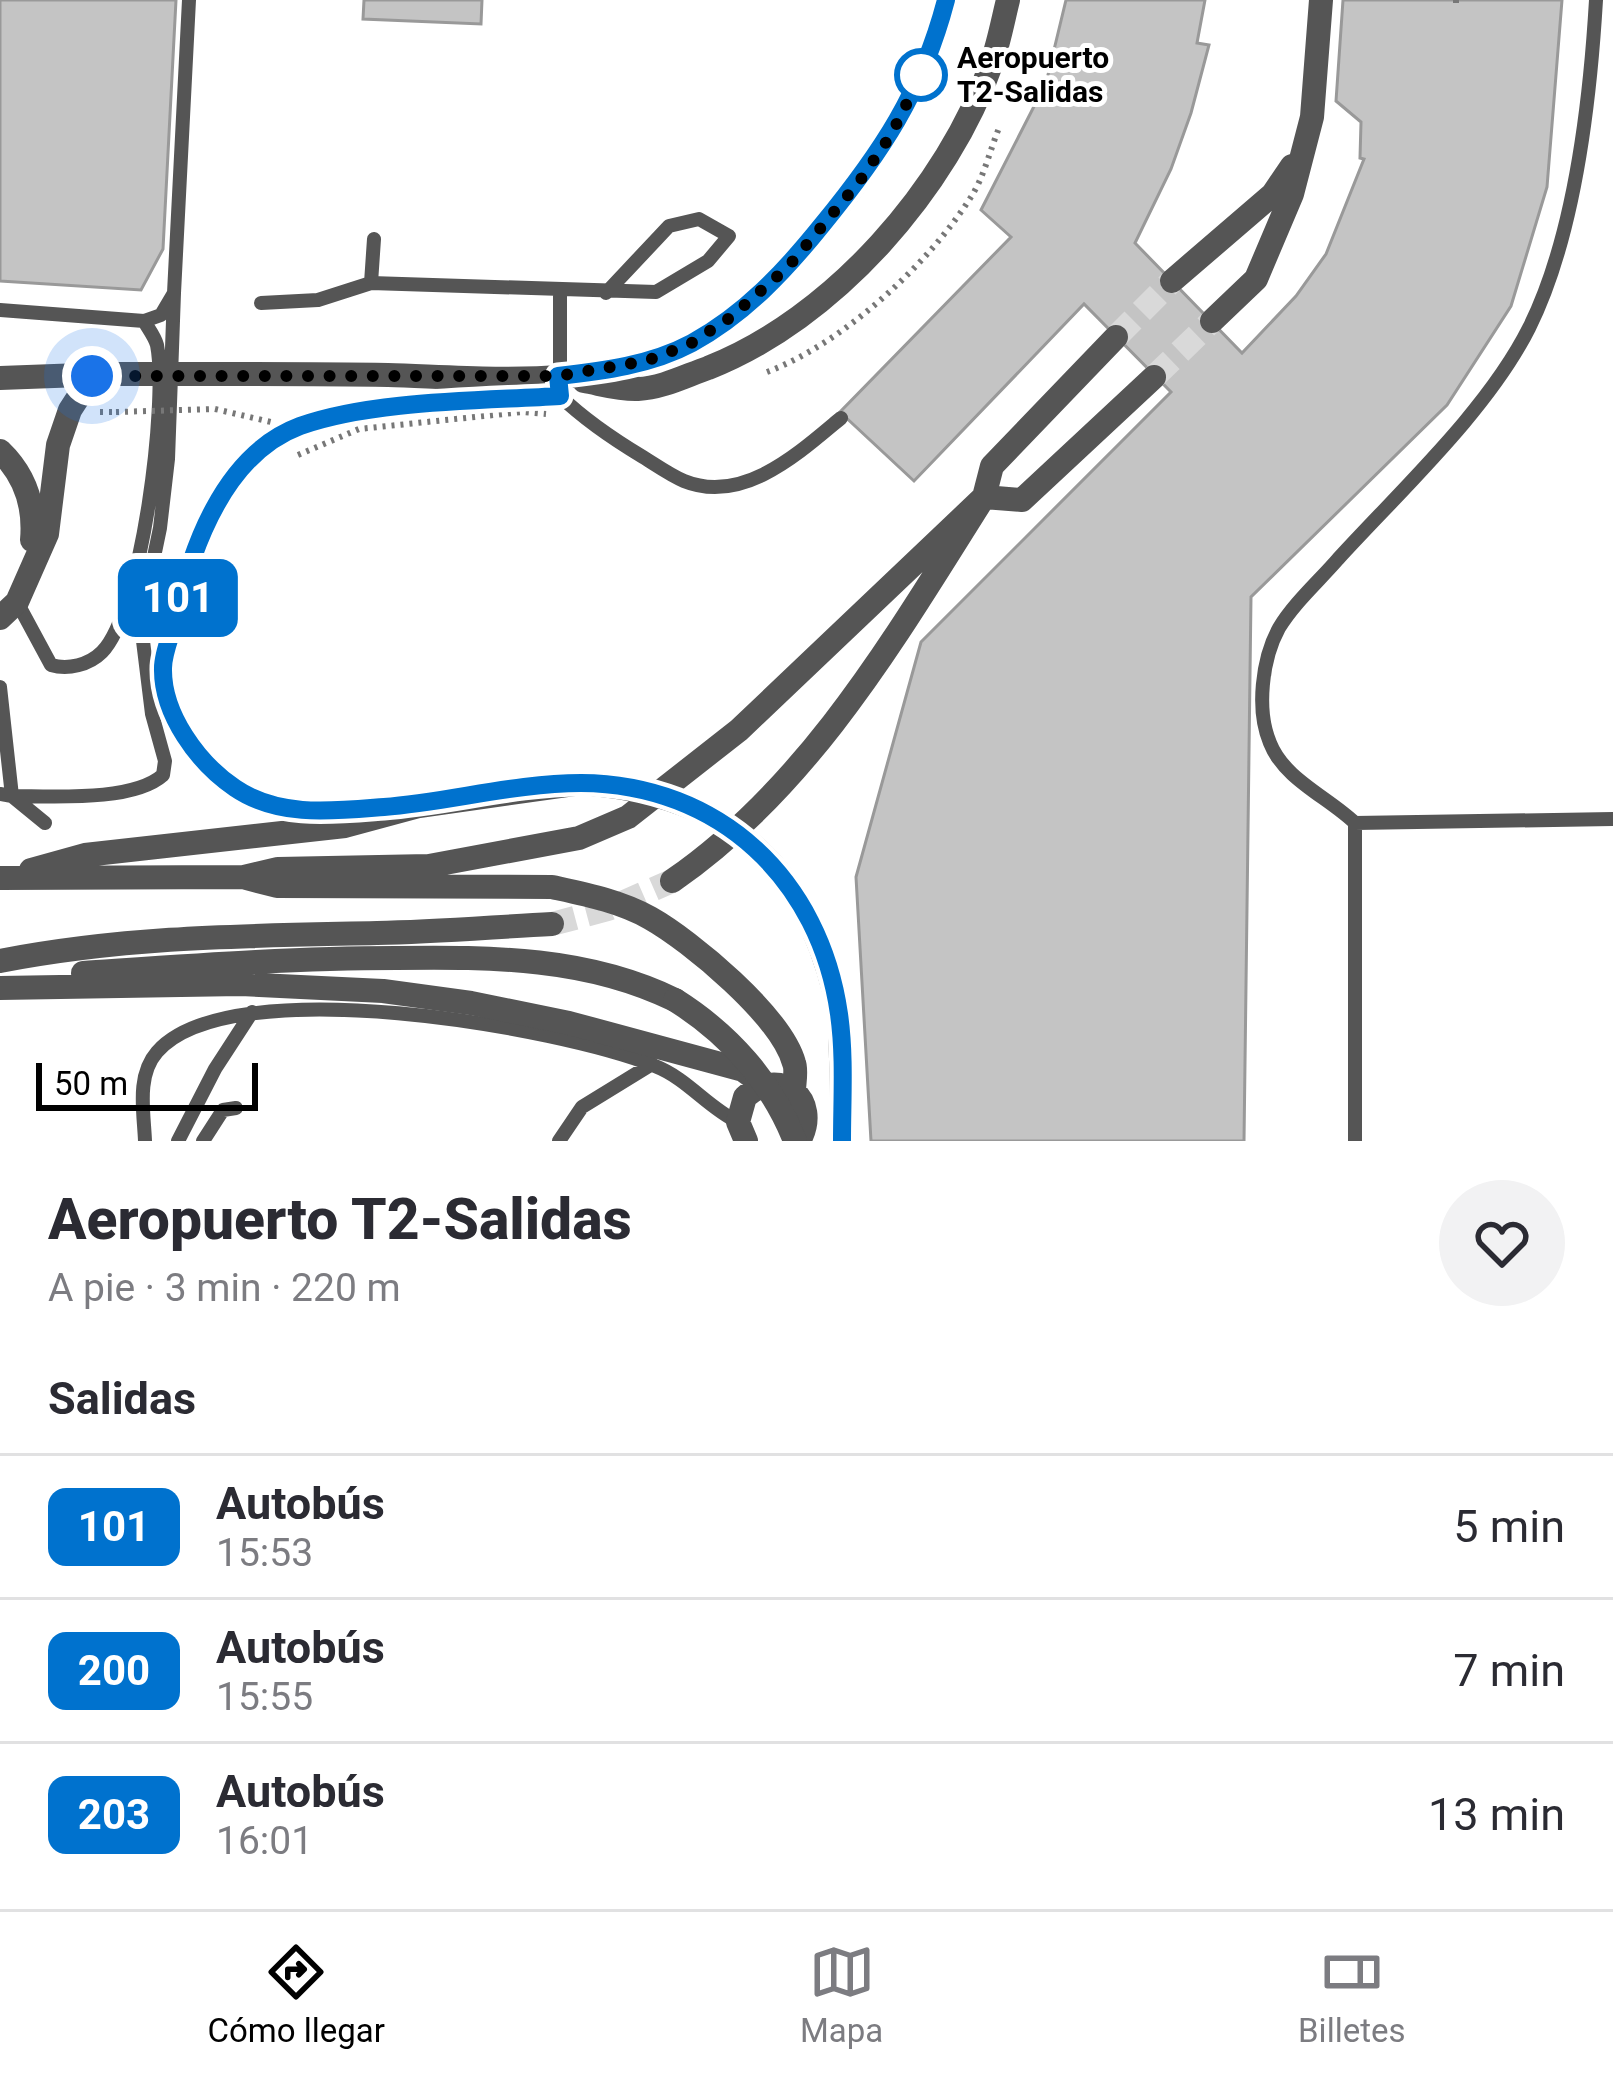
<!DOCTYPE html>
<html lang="es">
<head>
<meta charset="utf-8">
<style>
  body { margin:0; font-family:Roboto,sans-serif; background:#f2f2f3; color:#2b2b33; height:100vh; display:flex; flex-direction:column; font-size:45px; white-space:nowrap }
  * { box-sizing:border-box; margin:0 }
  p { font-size:39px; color:#7c7c81 }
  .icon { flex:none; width:66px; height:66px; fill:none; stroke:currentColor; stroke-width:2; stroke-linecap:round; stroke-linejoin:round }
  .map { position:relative; height:1141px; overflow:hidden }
  .sheet { display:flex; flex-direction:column; background:#fff; flex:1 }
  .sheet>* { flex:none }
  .badge { padding:0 24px; border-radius:18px; font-size:42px; line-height:78px }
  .scale { position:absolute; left:36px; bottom:30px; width:222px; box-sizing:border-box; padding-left:12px; border:6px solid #000; border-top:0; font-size:33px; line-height:42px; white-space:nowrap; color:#000; -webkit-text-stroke:9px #fff; paint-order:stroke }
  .you { position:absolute; width:60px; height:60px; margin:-30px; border:9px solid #fff; border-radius:50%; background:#1a73e8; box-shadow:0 0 0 18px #1a73e833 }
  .map>.badge { position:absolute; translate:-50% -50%; box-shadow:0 0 0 6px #fff }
  h2 { padding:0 48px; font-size:45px; line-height:108px }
  .round { display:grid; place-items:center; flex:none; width:126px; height:126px; border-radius:63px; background:#f2f2f3 }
  .head { display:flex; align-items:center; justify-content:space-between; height:204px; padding:0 48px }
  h1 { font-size:57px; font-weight:800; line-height:90px }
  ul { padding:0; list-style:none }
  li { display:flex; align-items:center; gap:36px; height:144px; padding:0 48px; border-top:3px solid #e1e1e2 }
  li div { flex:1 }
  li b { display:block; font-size:45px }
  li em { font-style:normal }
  li .badge { min-width:132px; font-weight:700; text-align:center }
  .dock { display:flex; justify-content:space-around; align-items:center; height:168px; border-top:3px solid #e1e1e2; background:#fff; font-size:33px; color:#7c7c81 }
  .dock a { display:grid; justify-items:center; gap:6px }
  .dock .on { color:#000 }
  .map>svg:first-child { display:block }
  .building { fill:#c4c4c4; stroke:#999; stroke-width:3 }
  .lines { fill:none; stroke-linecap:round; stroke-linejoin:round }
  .tertiary-tunnel { stroke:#d9d9d9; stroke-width:24; stroke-dasharray:24 12; stroke-linecap:butt }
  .path { stroke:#777; stroke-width:6; stroke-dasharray:3 6; stroke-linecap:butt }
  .service { stroke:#555; stroke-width:14 }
  .minor { stroke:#555; stroke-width:24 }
  .tertiary { stroke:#555; stroke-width:24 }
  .path-bridge { stroke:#777; stroke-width:6; stroke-dasharray:3 6; stroke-linecap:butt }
  .tertiary-bridge { stroke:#555; stroke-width:24 }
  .line-casing { stroke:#fff; stroke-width:27 }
  .line { stroke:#0072ce; stroke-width:18 }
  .walk { stroke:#000; stroke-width:12; stroke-dasharray:0 21.6 }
  .stop-dot { fill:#fff; stroke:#0072ce; stroke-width:6 }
  .labels { text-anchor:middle; stroke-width:10; stroke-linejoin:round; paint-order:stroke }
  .stop-label { font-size:30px; font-weight:bold; fill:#000; stroke:#fff; text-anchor:start }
</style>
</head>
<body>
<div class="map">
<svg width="1613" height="1141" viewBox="0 0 1613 1141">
  <rect width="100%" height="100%" fill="#fff"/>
  <!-- building -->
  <path class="building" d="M0,0H176L163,249L141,290L0,281Z
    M364,0H482L481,24L363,19Z
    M1066,0H1205L1197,43L1209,45L1191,113L1171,169L1135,243L1242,353L1296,296L1326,254L1364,159L1360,158L1361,122L1336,101L1343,0H1562L1547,187L1511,306L1447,405L1251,597L1244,1141H871L856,877L921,642L1171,392L1084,304L914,481L840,412L1011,237L981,210L1046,83Z"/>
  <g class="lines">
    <!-- tertiary-tunnel -->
    <path class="tertiary-tunnel" d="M1116,337L1172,281
      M1154,377L1212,321
      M552,924L608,909L672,881"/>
    <!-- path -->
    <path class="path" d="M1456,3V0
      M767,372C842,344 928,265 971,197C984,177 990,150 999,128
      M215,409L271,422
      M100,412H116
      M298,455L359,429L523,412L546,414"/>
    <!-- service -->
    <path class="service" d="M371,283L374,239
      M560,292V396C586,421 613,439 643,457C656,465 670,475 684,481C743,505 799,453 841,418
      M261,303L318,300L371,283L656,292L708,261L729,236L699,219L669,226L606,293
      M0,310L144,321L161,315L174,293L189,0
      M17,602L51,665C68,670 89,665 102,652C142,612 168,401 157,345C155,337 148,328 144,321
      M0,687L12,796L0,794
      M12,796C52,796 133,802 163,775L165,761L152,714L143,641L144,605L160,528L168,459L174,293
      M12,796L45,823
      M1355,823L1613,819
      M145,1141C144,1113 136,1076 157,1052C230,968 561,1028 655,1066C688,1079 707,1107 738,1122
      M178,1141L215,1069L252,1012
      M203,1141L223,1110L236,1108
      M559,1141L582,1107L652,1064
      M1355,1141V823C1328,797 1284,779 1270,743C1256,710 1262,659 1279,628C1294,603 1319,581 1338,559C1400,491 1488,410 1529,328C1575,236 1590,102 1596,0"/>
    <!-- minor -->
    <path class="minor" d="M0,451C25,475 35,506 32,540
      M0,618L17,602L47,534L58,445L70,410L92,376"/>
    <!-- tertiary -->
    <path class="tertiary" d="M1172,281L1273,194L1292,166
      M1212,321L1256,279L1292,194L1312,117L1321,0
      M215,374C272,374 330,374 388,375C485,378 603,391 692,343C747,313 786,268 826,221C882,154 923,86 946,0
      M0,378L108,374
      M584,381C601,384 621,390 638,389C662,388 685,376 708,368C833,319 948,188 992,62C999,42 1003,20 1008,0
      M31,870L85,855L345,826L419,806L581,783
      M0,878L244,877L278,869L429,866L579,838L628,817L739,730L984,497L1022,500L1154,377
      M246,878L277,886L552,887C584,894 620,901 650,918C691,941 781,1016 794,1063C797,1070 794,1083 794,1091
      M672,881C810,786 896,636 984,497L992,466L1116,337
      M0,961C130,936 245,936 377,933C435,932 493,927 552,924
      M83,973C187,966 292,958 396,958C493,957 587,957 675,1000
      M0,988L241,984L383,991L471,1003L569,1023L743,1070L761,1083
      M840,1018L843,1141
      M746,1141L738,1122L745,1097C780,1065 822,1100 799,1141"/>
    <!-- path-bridge -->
    <path class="path-bridge" d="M116,412L215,409"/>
    <!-- tertiary-bridge -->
    <path class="tertiary-bridge" d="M108,374H215
      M581,783C733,794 812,870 840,1018
      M675,1000C729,1034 772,1082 795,1141"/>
  </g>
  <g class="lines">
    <defs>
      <path id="line" d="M842,1141C842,1099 845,1056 839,1014C820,880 720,784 581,783C516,783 449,802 384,807C334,811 279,818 235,788C198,763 162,714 163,668C163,654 170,638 174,624C190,552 222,455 300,426C373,400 482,401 560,396L558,376C603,371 651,365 692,343C745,314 785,271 822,225C881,153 922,92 946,0"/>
    </defs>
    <!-- line casing -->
    <use href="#line" class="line-casing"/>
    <!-- line -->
    <use href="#line" class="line"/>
    <!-- walk -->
    <path class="walk" d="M92,376H558L646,361L690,344L731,317L788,267L859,182L891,135L921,75"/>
  </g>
  <!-- markers -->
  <circle class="stop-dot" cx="921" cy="75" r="24"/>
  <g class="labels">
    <!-- stop labels -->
    <g class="stop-label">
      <text x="957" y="68">Aeropuerto<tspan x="957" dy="34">T2-Salidas</tspan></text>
    </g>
  </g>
</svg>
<div class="scale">50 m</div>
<div class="you" style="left:92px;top:376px"></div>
<b class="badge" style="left:178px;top:598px;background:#0072ce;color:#fff">101</b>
</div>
<section class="sheet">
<div class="head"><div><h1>Aeropuerto T2-Salidas</h1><p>A pie · 3 min · 220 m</p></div><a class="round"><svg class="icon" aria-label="heart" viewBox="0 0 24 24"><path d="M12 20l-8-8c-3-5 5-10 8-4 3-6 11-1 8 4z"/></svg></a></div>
<h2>Salidas</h2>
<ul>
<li><span class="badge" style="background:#0072ce;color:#fff">101</span><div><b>Autobús</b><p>15:53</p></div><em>5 min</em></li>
<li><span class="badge" style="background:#0072ce;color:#fff">200</span><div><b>Autobús</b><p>15:55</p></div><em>7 min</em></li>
<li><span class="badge" style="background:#0072ce;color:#fff">203</span><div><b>Autobús</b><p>16:01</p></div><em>13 min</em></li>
</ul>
</section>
<nav class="dock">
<a class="on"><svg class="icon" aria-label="directions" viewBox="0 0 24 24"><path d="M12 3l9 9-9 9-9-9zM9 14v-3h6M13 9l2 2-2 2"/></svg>Cómo llegar</a>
<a><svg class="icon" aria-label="map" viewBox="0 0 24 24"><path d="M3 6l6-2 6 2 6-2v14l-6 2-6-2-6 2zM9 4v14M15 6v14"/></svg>Mapa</a>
<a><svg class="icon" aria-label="tickets" viewBox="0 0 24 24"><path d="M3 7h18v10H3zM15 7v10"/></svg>Billetes</a>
</nav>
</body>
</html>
